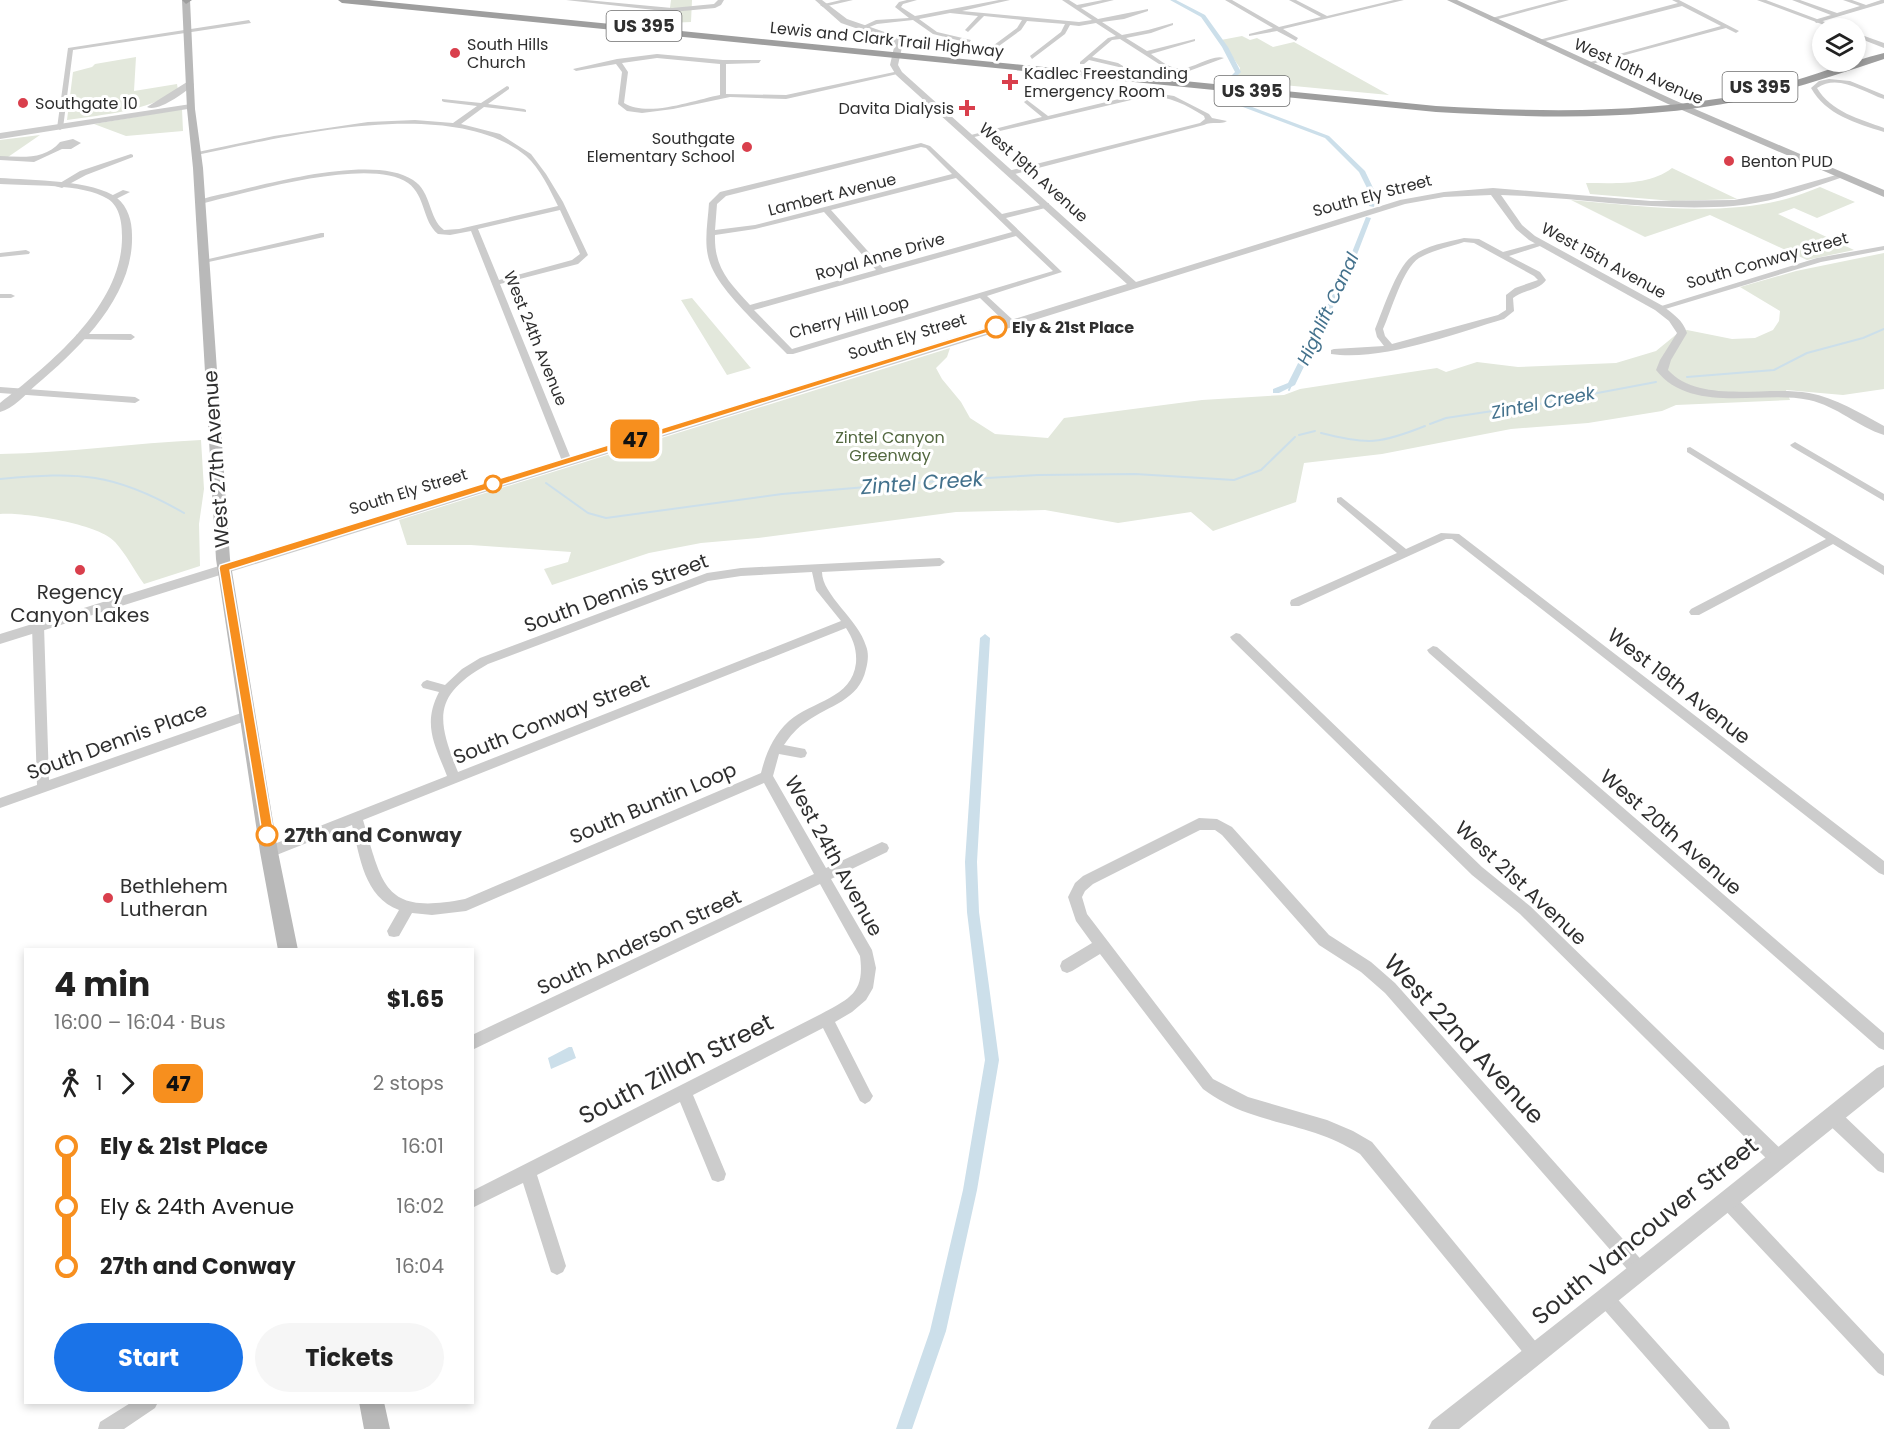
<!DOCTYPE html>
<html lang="en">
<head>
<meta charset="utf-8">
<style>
  body { margin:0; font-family:Poppins,sans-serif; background:#f6f6f6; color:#222; height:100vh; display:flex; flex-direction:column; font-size:22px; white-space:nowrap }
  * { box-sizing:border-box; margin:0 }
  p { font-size:20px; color:#767676 }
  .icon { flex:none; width:33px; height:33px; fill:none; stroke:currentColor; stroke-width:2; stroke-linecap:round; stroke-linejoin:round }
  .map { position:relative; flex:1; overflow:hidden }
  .panel { position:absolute; left:24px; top:948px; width:450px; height:456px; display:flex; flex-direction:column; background:#fff; border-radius:0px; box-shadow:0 3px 9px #0003 }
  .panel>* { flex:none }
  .badge { padding:0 12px; border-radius:9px; font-size:21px; line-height:39px }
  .controls { position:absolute; left:1812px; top:18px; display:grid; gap:12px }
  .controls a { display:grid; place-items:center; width:54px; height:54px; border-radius:50%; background:#fff; box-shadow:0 3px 9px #0003; font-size:30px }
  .map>.badge { position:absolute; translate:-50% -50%; box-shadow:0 0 0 3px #fff }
  .legs { display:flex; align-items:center; gap:9px; height:66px; padding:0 30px; font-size:20px }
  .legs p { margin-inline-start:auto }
  .head { display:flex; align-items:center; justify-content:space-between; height:102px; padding:0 30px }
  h1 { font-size:33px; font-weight:700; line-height:45px }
  .primary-button { display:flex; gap:12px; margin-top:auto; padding:12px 30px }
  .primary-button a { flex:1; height:69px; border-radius:36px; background:#1a73e8; color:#fff; font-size:24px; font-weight:700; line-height:69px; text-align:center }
  .primary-button a+a { background:#f6f6f6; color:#222 }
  ul { padding:0 30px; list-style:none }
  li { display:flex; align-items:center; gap:21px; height:60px; font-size:22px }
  li i { display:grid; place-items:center; width:9px; height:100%; margin:0 8px; background:currentColor }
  li i::after { content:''; width:15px; height:15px; margin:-8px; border:4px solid; border-radius:50%; background:#fff }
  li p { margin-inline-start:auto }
  li:first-child i { background:linear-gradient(#0000 50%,currentColor 0) }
  li:last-child i { background:linear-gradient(currentColor 50%,#0000 0) }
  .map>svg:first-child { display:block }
  .green { fill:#e3e8dc }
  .water { fill:#ccdfea }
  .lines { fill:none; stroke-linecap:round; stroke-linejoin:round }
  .stream { stroke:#ccdfea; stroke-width:2 }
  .canal { fill:#ccdfea; fill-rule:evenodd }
  .minor { fill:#ccc; fill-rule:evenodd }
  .tertiary { fill:#ccc; fill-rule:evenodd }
  .secondary { fill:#b9b9b9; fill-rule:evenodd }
  .trunk { fill:#9e9e9e; fill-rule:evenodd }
  .line-1 { fill:#f78f1e; stroke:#fff; stroke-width:1.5 }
  .poi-dot { fill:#d93f4c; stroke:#fff; stroke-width:2 }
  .stop-1-dot { fill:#fff; stroke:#f78f1e; stroke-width:3 }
  .labels { text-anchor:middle; stroke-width:6; stroke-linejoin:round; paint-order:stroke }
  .far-street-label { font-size:16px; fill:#2f2f2f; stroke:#fff }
  .far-poi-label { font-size:16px; fill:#2f2f2f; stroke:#fff; text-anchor:start }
  .far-stop-label { font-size:16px; font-weight:bold; fill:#2f2f2f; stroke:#fff; text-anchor:start }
  .far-park-label { font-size:16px; fill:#536840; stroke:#fff }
  .shield { fill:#fff; stroke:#6d6d6d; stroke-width:1.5 }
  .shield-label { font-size:18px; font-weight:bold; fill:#2f2f2f }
  .far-water-label { font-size:18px; font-style:italic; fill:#43718c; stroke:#fff }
  .street-label { font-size:20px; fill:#2f2f2f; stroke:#fff }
  .poi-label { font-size:20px; fill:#2f2f2f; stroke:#fff }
  .stop-label { font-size:20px; font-weight:bold; fill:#2f2f2f; stroke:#fff; text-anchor:start }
  .water-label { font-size:21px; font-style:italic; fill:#43718c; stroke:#fff }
  .near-street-label { font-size:24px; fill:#2f2f2f; stroke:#fff }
</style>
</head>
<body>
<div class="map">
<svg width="1884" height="1429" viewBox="0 0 1884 1429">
  <rect width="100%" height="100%" fill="#fff"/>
  <!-- green -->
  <path class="green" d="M671,0H692L691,22L668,23Z
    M1242,36L1250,40L1257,38L1273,47L1294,42L1389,95L1232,80L1240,72V68L1221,40Z
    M136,57L134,91L177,84L178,90C145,112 106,114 67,120L73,72L92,67L95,64Z
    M182,109L183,131L126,136L94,124Z
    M40,135L8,157H0V140Z
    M1672,168L1737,199L1673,201L1590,194L1586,183C1614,183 1649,186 1672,168Z
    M1820,187L1855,202L1817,218L1794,208L1778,214L1854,250L1807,260L1710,215L1645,237L1571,200C1642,206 1716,217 1786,199C1797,196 1809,191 1820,187Z
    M1884,253V389L1843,395L1786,390L1790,400L1676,405L1662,411L1588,423L1511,429L1382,454L1304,463L1296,502L1213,531L1191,512L1118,523L1045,510L956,512L758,538L701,543L649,553L552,585L544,569L568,562L571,552L471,545H407L399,520L950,348L947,357L936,368L942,379L961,402L970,418L995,434L1048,438L1064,418L1202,400L1284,395L1300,389L1437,368L1446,372L1477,362L1518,367L1616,363L1656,351L1678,333L1687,330L1732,339L1755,338L1773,330L1779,321L1780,311L1740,287L1796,271Z
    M692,298L750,367L751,368L727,375L681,300Z
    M201,440L204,489L199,524L200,566L144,584C134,570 126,554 115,542C100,524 23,512 0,514V454C67,453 134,443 201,440Z"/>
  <!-- water -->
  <path class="water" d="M569,1047H572L576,1058L551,1069L548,1058Z"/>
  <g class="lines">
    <!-- stream -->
    <path class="stream" d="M1687,377L1774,370L1807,353L1863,338L1884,329
      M1289,390L1291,385
      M1430,424L1446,418L1539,404L1656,382
      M1321,433C1368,445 1380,444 1425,426
      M1299,435L1315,431
      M0,479C79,472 113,472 184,513
      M546,483L588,513L606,518L782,494L951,480L1038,475L1135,474L1234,480L1261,470L1295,437"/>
    <!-- canal -->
    <path class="canal" d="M1170,0H1176L1205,15L1228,47L1241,72L1233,80L1228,79L1235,72L1222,47L1201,17Z
      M1225,92L1239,102L1329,136L1365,171L1376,194L1374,207L1369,206L1370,194L1359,172L1325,138L1235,104L1223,95V93Z
      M1366,217L1371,218L1351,270L1295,385L1279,393H1273V389L1288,383L1345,270Z
      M985,634L990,638L977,862L979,912L999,1060L977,1190L946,1331L912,1429H896L930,1331L963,1190L985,1060L967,912L965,862L980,638Z"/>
    <!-- minor -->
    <path class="minor" d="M566,0H586L672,8L714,4L718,0H724L721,5L715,8L672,12Z
      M841,0H853L823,7L820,5Z
      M907,0H917L903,4L901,7L915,16L999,0H1010L962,11L1079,22L1092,20L1062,0H1069L1077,5L1103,0H1114L1081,8L1098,19L1148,9V11L1124,19L1102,22L1122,35L1148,30L1173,23V25L1151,33L1126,38L1147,51L1195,39V41L1151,54C1157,58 1165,65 1172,67C1189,74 1211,53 1224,58L1189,71H1170L1120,39L1112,40L1092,57L1118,63L1123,66V68L1089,60L1084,64H1080V62L1108,38L1116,36L1096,23L1079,26L1070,25L1065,34L1032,59L1030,56L1061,32L1065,24L1027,21L1021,30L992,51L990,48L1017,28L1022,20L984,16L968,32L965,30L978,16L950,13L919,19L937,32L971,40L969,43L933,34L913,20L877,24L862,30L859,28L876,20L909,18L895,7L899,2Z
      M1225,0H1232L1279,27L1321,17L1289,0H1296L1327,16L1394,0H1404L1283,29L1298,38L1296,41L1277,31L1249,36V34L1273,28Z
      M1559,0H1569L1491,21L1488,19Z
      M1672,0H1679L1739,31L1736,33L1726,28L1588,65L1583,64L1721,26L1682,6L1538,43L1535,41L1678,3Z
      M1792,0H1800L1837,13L1860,6L1843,0H1852L1866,5L1881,0H1884V3L1816,23L1814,20L1831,15Z
      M249,20L251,23L73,50L63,128L60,130L57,128L68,48Z
      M657,54L723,60H761L759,63L726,64V94L786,95L899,71L902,73L786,99L730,97L673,109L642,113L627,111L618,104L622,72L616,64L576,71L573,69L617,59ZM657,58L720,64V95C694,100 648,118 624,103L628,72L622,63Z
      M1829,79L1850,81L1884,95V99C1863,92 1838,73 1817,88C1831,112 1860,119 1884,128V132C1856,123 1826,115 1811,88L1819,81Z
      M507,86L509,87V89L488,104L524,109L526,110V112L484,107L461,124L500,134L531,154L546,174L563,202L588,255L578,264L500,284L572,461L567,464L562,461L471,231L450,235L438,234C422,221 426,196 408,183C369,156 246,193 200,204L196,202C207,196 224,194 236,191C278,181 376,155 413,180C432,192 428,218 444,230L459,229L558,206C550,190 540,168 526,156C451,94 284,137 196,155L193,153L274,136L368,122L415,120L453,123L477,106L444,102L442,101V99L481,103ZM560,210L580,254L572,260L499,280L478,229Z
      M1148,92L1174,96L1209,114L1212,118L1227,121C1221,125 1212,121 1204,125L1011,175L1007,173L1008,171L1200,123L1205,119L1204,116C1186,105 1170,96 1148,96L970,138L967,136L1042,117L1025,103L1024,102L1027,100L1048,116Z
      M73,139L81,143L71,149H62L34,162L0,160V156C22,157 45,160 60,142Z
      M921,143L930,146L1002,214L1049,203V207L1006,218L1062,272L987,296L1014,321V325H1008L980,298L793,354H787C765,331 720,292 710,263C703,244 708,222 709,203L720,192ZM921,147L926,148L952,174L755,225L715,230L717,204L726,196ZM956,178L1012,232L883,268L831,210ZM824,212L876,270L750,305C729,282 714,268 715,235L755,229ZM1016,236L1053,271L792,349L754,310Z
      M131,154L133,155V157L86,175L62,188L55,186L80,171Z
      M123,190L130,192L114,200L107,198Z
      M321,233H324V237L204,263L200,261Z
      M1464,238L1479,239L1503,252L1543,241V245L1509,256L1540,272L1546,280C1540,290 1523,290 1513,298L1514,311L1504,319C1456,333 1381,362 1331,354V350L1334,349L1384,346L1377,337L1375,329C1383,310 1396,269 1411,257C1424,246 1447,242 1464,238ZM1464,242L1474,243L1534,276L1538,280L1515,288L1506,295V310L1498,315L1392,344L1385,336L1383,329C1391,311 1403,268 1419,258C1433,250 1449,247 1464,242Z
      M1884,246V250L1821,262L1662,310L1655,308L1817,258Z
      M26,250L30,252L29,254L0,257V253Z
      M0,294H11L15,296L11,298H0Z
      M79,334H131L135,337L131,340L76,339V335Z
      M0,387L135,397L140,400L135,403L0,393Z
      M1795,442L1884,494V501L1792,447L1790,445Z
      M1690,447L1884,566V575L1833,544L1699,615H1691L1689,612L1691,609L1826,539L1687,452V448Z
      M1341,497L1406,549L1441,533L1459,534L1884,861V875L1879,873L1452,539H1446L1299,606H1291L1290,603L1291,600L1397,553L1337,502V498Z
      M940,558L945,562L940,566L822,572C822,595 859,620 866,646C869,653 868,662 866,669C859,701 829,705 806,722C797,728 790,736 784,745L805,749L807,753L805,757L801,758L779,754L773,776L826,868L882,842L887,844L889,848L887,852L831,879L872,950L876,968L873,988L866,1000L852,1012L835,1022L870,1091L873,1096L870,1101L865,1104L860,1101L823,1028L693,1095L726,1174L724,1180L718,1182L712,1180L680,1102L537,1175L566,1266L563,1272L557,1275L551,1272L523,1183L472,1208V1191L821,1014C850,998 865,993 860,956L820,884L472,1050V1035L814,874L764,783L466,911L432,915L412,913L399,936L394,937L389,936L387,931L399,910C364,897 360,857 352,825L269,858L264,856L262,852L264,848L447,776C435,745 422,725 439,692L423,688L421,685L423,682L427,680L445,685L462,669L480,658L707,573L741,568ZM812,572L816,590L841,621L458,772C436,718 433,695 488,664L708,581L741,576ZM846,628C853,639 857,649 856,663C852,699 812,701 789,721C773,736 766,753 761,773L465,899C384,915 383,887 363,820Z
      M38,622L44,626L49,780L247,711L251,713L253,716L251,719L0,808V798L37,785L32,626Z
      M1236,633L1240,634L1482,867L1530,906L1785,1153L1787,1159L1785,1165L1779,1167L1773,1165L1520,914L1472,875L1232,640L1230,637Z
      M1433,646L1437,647L1884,1033V1050L1879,1048L1429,653L1427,650Z
      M1199,818L1217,819L1232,827L1329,935L1371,962L1395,983L1646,1265L1649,1271L1646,1277L1640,1280L1634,1277L1385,993L1361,972L1319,945L1222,835L1215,830H1200L1093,884L1085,891L1082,897L1087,914L1213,1079L1248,1097L1327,1120L1353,1131L1372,1142L1541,1348L1544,1354L1541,1360L1535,1363L1529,1360L1360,1154C1323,1130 1288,1127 1248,1113C1231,1107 1217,1099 1203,1089L1100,954L1072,971L1067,973L1062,971L1060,966L1062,961L1092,943L1076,921L1068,897L1075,883L1083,876Z
      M1833,1109L1839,1111L1884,1154V1173L1878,1171L1827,1123L1825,1117L1827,1111Z
      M1728,1193L1734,1195L1884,1354V1376L1878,1373L1722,1207L1720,1201L1722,1195Z
      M1606,1290L1612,1293L1728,1422L1730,1429H1709L1600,1305L1597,1299L1600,1293Z
      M132,1402H158L155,1408L124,1429H98L100,1422Z"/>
    <!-- tertiary -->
    <path class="tertiary" d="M815,0H822L847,19L899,37L903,43L898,65L902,72L1136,282L1400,200L1444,192L1493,188L1651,201L1734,200L1773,193L1843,173V177C1808,189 1771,203 1733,206C1655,212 1578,197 1501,195L1522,225L1535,236L1663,306C1673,314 1683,320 1687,333L1671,360L1668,370C1700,405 1766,385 1809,393C1836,398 1860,413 1884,426V435C1858,427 1837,406 1809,400C1761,390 1691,415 1656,370L1660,360L1677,333L1669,321L1655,310L1529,240L1516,229L1491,195L1444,197L1405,204L0,644V634L1127,284L896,75L890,65L895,43L893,41L841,23Z
      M1757,0H1766L1841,28H1832Z
      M1856,33L1884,43V48L1856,37Z
      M187,82L194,84C186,92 157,113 147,107Z
      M191,104H194V108L0,139V133Z
      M0,178C29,180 95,180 117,198C128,207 132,221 132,235C134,296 80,348 36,385C26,394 13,409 0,412V403C50,364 123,305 122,236C122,223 120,207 108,199C82,183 30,186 0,184Z
      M1884,1065V1087L1459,1429H1428L1432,1421L1598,1291L1877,1068Z"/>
    <!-- secondary -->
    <path class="secondary" d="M182,0H190L195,109L203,168L230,559L278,852L298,950H278L260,852L216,559L193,168L187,109Z
      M1447,0H1457L1674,100L1884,190V197L1668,104Z
      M359,1402H384L390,1429H364Z"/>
    <!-- trunk -->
    <path class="trunk" d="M182,0H192L186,4Z
      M338,0H369L1436,106C1539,112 1643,114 1744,94C1792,84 1837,65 1884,53V59C1838,74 1792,90 1744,100C1643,121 1539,118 1436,112L342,3Z"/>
  </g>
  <!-- line-1 -->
  <path class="line-1" d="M996,325L999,326V329L230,570L274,835L267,841L263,839L219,568L220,565Z"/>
  <!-- markers -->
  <g class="poi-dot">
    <circle cx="455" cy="53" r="6"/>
    <path d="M1007 73h6v6h6v6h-6v6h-6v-6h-6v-6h6z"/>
    <circle cx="23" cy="103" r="6"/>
    <path d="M964 99h6v6h6v6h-6v6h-6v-6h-6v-6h6z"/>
    <circle cx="747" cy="147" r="6"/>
    <circle cx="1729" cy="161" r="6"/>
    <circle cx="80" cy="570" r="6"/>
    <circle cx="108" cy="898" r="6"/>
  </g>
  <g class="stop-1-dot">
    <circle cx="996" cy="327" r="10"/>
    <circle cx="493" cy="484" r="8"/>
    <circle cx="267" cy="835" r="10"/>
  </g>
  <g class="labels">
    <!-- far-street labels -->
    <g class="far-street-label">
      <text transform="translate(887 39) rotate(6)" y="6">Lewis and Clark Trail Highway</text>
      <text transform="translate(1639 71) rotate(24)" y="6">West 10th Avenue</text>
      <text transform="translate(1034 172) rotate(42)" y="6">West 19th Avenue</text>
      <text transform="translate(832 194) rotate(-14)" y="6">Lambert Avenue</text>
      <text transform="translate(1372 195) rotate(-15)" y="6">South Ely Street</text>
      <text transform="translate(880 256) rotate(-16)" y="6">Royal Anne Drive</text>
      <text transform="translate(1604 260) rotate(29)" y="6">West 15th Avenue</text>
      <text transform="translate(1767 260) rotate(-16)" y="6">South Conway Street</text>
      <text transform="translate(849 317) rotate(-15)" y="6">Cherry Hill Loop</text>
      <text transform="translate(907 336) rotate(-17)" y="6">South Ely Street</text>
      <text transform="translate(536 338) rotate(68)" y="6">West 24th Avenue</text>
      <text transform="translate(408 491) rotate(-17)" y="6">South Ely Street</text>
    </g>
    <!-- far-poi labels -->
    <g class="far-poi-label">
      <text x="467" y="50">South Hills<tspan x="467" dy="18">Church</tspan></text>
      <text x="1024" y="79">Kadlec Freestanding<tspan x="1024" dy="18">Emergency Room</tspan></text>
      <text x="35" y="109">Southgate 10</text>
      <text x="954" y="114" text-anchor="end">Davita Dialysis</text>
      <text x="735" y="144" text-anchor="end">Southgate<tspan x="735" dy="18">Elementary School</tspan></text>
      <text x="1741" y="167">Benton PUD</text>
    </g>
    <!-- far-stop labels -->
    <g class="far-stop-label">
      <text x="1012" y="333">Ely &amp; 21st Place</text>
    </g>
    <!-- far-park labels -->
    <g class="far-park-label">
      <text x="890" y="443">Zintel Canyon<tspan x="890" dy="18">Greenway</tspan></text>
    </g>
    <!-- shield labels -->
    <g class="shield">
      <rect x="606.5" y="11" width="75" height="30" rx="4.5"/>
      <rect x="1722.5" y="72" width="75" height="30" rx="4.5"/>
      <rect x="1214.5" y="76" width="75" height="30" rx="4.5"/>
    </g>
    <g class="shield-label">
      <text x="644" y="32">US 395</text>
      <text x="1760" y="93">US 395</text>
      <text x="1252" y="97">US 395</text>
    </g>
    <!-- far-water labels -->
    <g class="far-water-label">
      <text transform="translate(1328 309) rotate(-65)" y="6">Highlift Canal</text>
      <text transform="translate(1543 403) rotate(-11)" y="6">Zintel Creek</text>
    </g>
    <!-- street labels -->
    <g class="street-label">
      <text transform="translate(216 459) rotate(-94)" y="7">West 27th Avenue</text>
      <text transform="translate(616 593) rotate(-20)" y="7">South Dennis Street</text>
      <text transform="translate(1679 686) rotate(38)" y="7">West 19th Avenue</text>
      <text transform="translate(551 719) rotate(-22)" y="7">South Conway Street</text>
      <text transform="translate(117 741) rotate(-20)" y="7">South Dennis Place</text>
      <text transform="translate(653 803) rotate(-23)" y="7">South Buntin Loop</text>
      <text transform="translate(1671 832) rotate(41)" y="7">West 20th Avenue</text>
      <text transform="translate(834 856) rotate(61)" y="7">West 24th Avenue</text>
      <text transform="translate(1521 883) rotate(43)" y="7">West 21st Avenue</text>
      <text transform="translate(639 942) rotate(-25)" y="7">South Anderson Street</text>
    </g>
    <!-- poi labels -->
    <g class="poi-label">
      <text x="80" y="599">Regency<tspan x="80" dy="23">Canyon Lakes</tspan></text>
      <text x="120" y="893" text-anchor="start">Bethlehem<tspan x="120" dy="23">Lutheran</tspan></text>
    </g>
    <!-- stop labels -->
    <g class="stop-label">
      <text x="284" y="842">27th and Conway</text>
    </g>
    <!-- water labels -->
    <g class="water-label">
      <text transform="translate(922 483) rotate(-4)" y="7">Zintel Creek</text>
    </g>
    <!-- near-street labels -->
    <g class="near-street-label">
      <text transform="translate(1464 1039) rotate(47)" y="8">West 22nd Avenue</text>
      <text transform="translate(676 1069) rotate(-27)" y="8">South Zillah Street</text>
      <text transform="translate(1645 1231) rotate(-39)" y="8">South Vancouver Street</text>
    </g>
  </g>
</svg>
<div class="controls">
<a><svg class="icon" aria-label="layers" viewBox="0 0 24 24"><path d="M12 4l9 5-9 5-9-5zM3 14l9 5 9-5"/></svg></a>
</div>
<b class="badge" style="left:635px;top:439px;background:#f78f1e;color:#111">47</b>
<section class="panel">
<div class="head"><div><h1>4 min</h1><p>16:00 – 16:04 · Bus</p></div><b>$1.65</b></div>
<div class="legs"><svg class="icon" aria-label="walk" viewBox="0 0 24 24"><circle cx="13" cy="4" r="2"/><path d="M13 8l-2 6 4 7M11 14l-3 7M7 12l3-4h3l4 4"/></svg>1<svg class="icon" aria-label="forward" viewBox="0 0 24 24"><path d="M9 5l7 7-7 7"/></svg><b class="badge" style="background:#f78f1e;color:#111">47</b><p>2 stops</p></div>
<ul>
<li><i style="color:#f78f1e"></i><b>Ely &amp; 21st Place</b><p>16:01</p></li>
<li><i style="color:#f78f1e"></i><span>Ely &amp; 24th Avenue</span><p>16:02</p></li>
<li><i style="color:#f78f1e"></i><b>27th and Conway</b><p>16:04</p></li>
</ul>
<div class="primary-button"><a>Start</a><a>Tickets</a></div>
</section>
</div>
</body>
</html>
